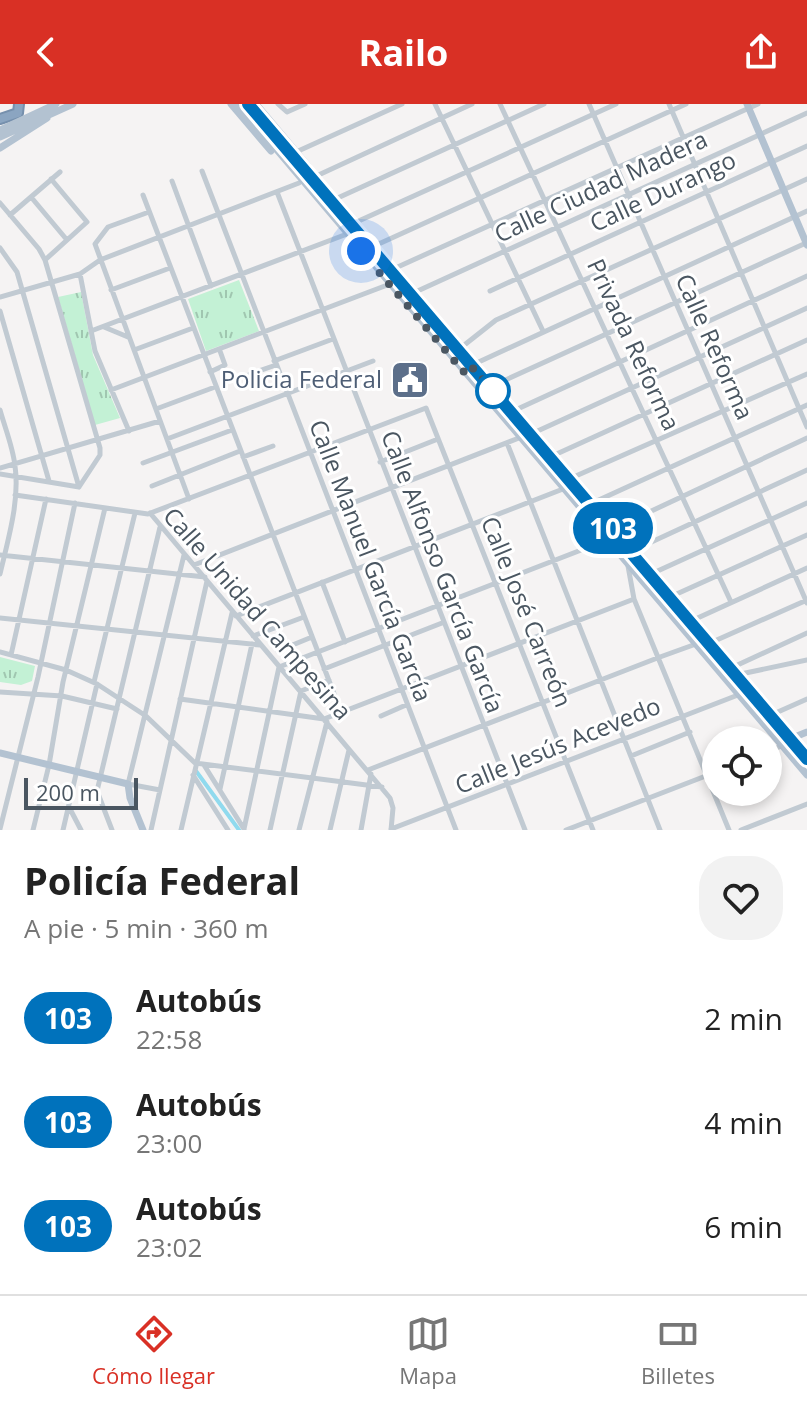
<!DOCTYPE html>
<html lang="es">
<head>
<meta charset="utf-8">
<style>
  body { margin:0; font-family:"Open Sans",sans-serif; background:#f2f2f2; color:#222; height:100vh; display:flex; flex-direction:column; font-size:30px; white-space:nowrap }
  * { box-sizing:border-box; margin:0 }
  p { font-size:26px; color:#767676 }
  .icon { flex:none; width:44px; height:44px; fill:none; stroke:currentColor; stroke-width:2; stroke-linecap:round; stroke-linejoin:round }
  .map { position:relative; height:726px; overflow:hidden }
  .sheet { display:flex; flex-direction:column; background:#fff; flex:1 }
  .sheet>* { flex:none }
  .badge { padding:0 16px; border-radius:26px; font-size:28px; line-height:52px }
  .fabs { position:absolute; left:702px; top:622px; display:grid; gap:16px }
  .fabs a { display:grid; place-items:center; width:80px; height:80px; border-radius:50%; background:#fff; box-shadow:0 4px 12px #0003; font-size:40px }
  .scale { position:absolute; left:24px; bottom:20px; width:114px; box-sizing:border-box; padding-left:8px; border:4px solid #4a5661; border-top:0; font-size:22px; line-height:28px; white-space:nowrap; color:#4a5661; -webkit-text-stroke:6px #fff; paint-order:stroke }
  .you { position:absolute; width:40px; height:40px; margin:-20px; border:6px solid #fff; border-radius:50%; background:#1a73e8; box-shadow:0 0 0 12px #1a73e833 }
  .map>.badge { position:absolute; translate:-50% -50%; box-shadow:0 0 0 4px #fff }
  .round { display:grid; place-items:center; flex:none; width:84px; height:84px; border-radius:32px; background:#f2f2f2 }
  .summary { display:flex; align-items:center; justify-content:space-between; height:136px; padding:0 24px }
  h1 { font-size:38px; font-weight:700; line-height:60px }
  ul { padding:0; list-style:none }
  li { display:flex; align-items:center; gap:24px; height:104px; padding:0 24px }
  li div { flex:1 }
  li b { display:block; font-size:30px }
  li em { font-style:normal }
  li .badge { min-width:88px; font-weight:700; text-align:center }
  header { display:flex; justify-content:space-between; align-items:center; height:104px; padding:0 24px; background:#d93025; color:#fff; font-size:36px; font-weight:700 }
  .tab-bar { display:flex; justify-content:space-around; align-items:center; height:112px; border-top:2px solid #e0e0e0; background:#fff; font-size:22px; color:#767676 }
  .tab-bar a { display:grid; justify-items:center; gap:4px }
  .tab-bar .selected { color:#d93025 }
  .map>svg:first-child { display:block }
  .park { fill:url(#park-tufts) }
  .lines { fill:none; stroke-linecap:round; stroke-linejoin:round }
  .canal { stroke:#90daee; stroke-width:4 }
  .highway-casing { stroke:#7690ad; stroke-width:12 }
  .minor { stroke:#c1cad2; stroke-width:5 }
  .major { stroke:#b3c2d1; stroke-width:7 }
  .highway { stroke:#8ba5c1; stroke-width:8 }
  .line-casing { stroke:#fff; stroke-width:18 }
  .line { stroke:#0072bc; stroke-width:12 }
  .walk { stroke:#4a5661; stroke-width:8; stroke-dasharray:0 14.4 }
  .stop-dot { fill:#fff; stroke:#0072bc; stroke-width:4 }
  .labels { text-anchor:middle; stroke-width:6; stroke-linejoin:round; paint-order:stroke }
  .street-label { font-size:24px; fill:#4a5661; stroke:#fff }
  .service-label { font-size:24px; fill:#4e5e75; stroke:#fff; text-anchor:end }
</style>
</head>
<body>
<header><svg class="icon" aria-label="back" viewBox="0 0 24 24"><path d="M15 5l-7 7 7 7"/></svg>Railo<svg class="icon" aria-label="share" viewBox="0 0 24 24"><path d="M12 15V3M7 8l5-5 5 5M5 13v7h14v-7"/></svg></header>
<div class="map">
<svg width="807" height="726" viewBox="0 0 807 726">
  <defs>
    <pattern id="park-tufts" width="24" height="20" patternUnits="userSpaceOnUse" patternTransform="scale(2)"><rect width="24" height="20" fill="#c3f1d5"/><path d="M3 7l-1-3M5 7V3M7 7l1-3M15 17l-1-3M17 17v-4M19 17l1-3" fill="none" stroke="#a0c6b0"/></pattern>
  </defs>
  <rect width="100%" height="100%" fill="#f5f3f3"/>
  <!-- park -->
  <path class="park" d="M239,176L259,227L206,247L188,195Z
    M81,188L93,251L120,314L95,321L58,193Z
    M0,553L35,562L32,577L21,581L0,578Z"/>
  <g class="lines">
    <!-- canal -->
    <path class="canal" d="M196,667L239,726"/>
    <defs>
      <path id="highway" d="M0,15L18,9L19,0"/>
    </defs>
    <!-- highway casing -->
    <use href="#highway" class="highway-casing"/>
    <!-- minor -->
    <path class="minor" d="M278,0L287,8L305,0
      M435,0L543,227
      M500,0L731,498
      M589,0L807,499
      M669,0L807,323
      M296,48L402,0
      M202,67L456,726
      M312,74L472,0
      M172,77L211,182
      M277,88L525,726
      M143,91L341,608
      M31,93L67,136
      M331,97L544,0
      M0,99L39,145L45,156L100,344V351L79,383
      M149,108L108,123L95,140L189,395
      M10,111L60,68
      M352,120L616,0
      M372,143L686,0
      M0,144L17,168L79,383
      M45,156L87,118L51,75
      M391,166L758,0
      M80,170L95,247L129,327
      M111,186L170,164
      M490,187L807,42
      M411,190L807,9
      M0,193L80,170L100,156L299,79
      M0,207L49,377
      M104,223L128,233
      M91,227L347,130
      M134,246L193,224
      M458,246L496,216L807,75
      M274,257L333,235
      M470,262L807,107
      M210,268L225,261L220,247
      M250,270L276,261
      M490,283L806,139
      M111,286L390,180
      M156,305L215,283
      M0,306C5,324 13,343 15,362C20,396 8,436 0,470
      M511,308L807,172
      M531,330L807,204
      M167,335L373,257
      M507,339L660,726
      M243,353L273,342
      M550,353L807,236
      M380,358L438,335
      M143,359L232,326
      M0,364L160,317
      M0,370L79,383
      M569,375L807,270
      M152,382L240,347
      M15,391L148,410L426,304L593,726
      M590,400L807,301
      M150,409L390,694L393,704L391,726
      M632,447L807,366
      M0,451L205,473
      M194,461L519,334
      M628,462L634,495L729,726
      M651,470L807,399
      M322,478L345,538
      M242,484L251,505
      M670,493L807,431
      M236,512L563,385
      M0,514L260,541
      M691,517L807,464
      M253,532L304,513
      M278,547L312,533
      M0,548L66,566L97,580L146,612L195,659L382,683
      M11,551L46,395
      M731,564L807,529
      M324,565L442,519
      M736,571L807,556
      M94,578L135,409
      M0,588L62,592L117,605
      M180,595L324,615L634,495
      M771,611L807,595
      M381,612L406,601
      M768,647L782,642
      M631,652L690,628
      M204,661L244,725
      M368,666L660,553L696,540L710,539L807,496
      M193,671L228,726
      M220,685L252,540
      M160,686L128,680L184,451
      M69,703L81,726
      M0,725L38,573L75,399
      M244,725L279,563L607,436L613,425L807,334
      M391,725L738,591
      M33,726L49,661L63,578L105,404
      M63,726L97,580
      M112,726L97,687L160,423
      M151,726L207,477
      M181,726L232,509
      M270,726L301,587L329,576
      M299,726L327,618
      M330,726L349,646
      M361,726L371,670
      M566,726L716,668
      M741,726L807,700"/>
    <!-- major -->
    <path class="major" d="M231,0L271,47
      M238,0L807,671
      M248,0L807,655
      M256,0L308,62L311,70
      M747,0L807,141
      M0,26L56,0
      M0,33L73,0
      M0,44L47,14
      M790,635L807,628
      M0,649L128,680L130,694L143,726"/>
    <!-- highway -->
    <use href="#highway" class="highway"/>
  </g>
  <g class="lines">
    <defs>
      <path id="line" d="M248,0L807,655"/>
    </defs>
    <!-- line casing -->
    <use href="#line" class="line-casing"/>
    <!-- line -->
    <use href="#line" class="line"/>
    <!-- walk -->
    <path class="walk" d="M361,147L464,268L470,261L493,287"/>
  </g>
  <!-- icons -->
  <defs>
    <symbol id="civic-square" viewBox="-11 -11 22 22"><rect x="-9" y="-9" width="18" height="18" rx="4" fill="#5c6f8a" stroke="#fff"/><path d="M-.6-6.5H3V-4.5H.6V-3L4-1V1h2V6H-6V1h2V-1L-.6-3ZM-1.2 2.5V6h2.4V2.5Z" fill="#fff"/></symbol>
  </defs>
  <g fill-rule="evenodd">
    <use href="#civic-square" x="388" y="254" width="44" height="44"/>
  </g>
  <!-- markers -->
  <circle class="stop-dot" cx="493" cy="287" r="16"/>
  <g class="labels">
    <!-- street labels -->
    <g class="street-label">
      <text transform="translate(601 83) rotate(-25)" y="8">Calle Ciudad Madera</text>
      <text transform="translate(663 88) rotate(-25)" y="8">Calle Durango</text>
      <text transform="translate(633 241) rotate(65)" y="8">Privada Reforma</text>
      <text transform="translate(714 243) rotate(66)" y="8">Calle Reforma</text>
      <text transform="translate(370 457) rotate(69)" y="8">Calle Manuel García García</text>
      <text transform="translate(442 468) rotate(69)" y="8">Calle Alfonso García García</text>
      <text transform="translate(526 508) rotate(68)" y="8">Calle José Carreón</text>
      <text transform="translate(257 510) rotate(49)" y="8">Calle Unidad Campesina</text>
      <text transform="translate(558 642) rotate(-22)" y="8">Calle Jesús Acevedo</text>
    </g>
    <!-- service labels -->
    <g class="service-label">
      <text x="382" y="284">Policia Federal</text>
    </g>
  </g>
</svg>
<div class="fabs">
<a><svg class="icon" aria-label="locate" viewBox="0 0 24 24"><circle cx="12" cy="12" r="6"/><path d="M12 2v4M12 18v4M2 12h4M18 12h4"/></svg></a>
</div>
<div class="scale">200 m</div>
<div class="you" style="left:361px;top:147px"></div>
<b class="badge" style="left:613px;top:424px;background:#0072bc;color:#fff">103</b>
</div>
<section class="sheet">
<div class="summary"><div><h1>Policía Federal</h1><p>A pie · 5 min · 360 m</p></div><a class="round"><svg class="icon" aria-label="heart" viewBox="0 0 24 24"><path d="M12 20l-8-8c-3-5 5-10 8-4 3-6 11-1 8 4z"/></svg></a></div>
<ul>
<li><span class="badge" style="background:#0072bc;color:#fff">103</span><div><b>Autobús</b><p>22:58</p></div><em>2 min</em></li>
<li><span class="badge" style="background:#0072bc;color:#fff">103</span><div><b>Autobús</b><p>23:00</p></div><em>4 min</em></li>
<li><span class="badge" style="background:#0072bc;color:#fff">103</span><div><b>Autobús</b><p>23:02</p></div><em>6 min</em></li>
</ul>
</section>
<nav class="tab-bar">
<a class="selected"><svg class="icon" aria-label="directions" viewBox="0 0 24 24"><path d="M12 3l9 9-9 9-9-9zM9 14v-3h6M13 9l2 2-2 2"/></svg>Cómo llegar</a>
<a><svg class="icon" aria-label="map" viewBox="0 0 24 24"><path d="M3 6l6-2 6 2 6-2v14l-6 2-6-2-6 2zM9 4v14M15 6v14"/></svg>Mapa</a>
<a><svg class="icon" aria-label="tickets" viewBox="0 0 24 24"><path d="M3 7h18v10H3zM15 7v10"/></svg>Billetes</a>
</nav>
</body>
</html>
